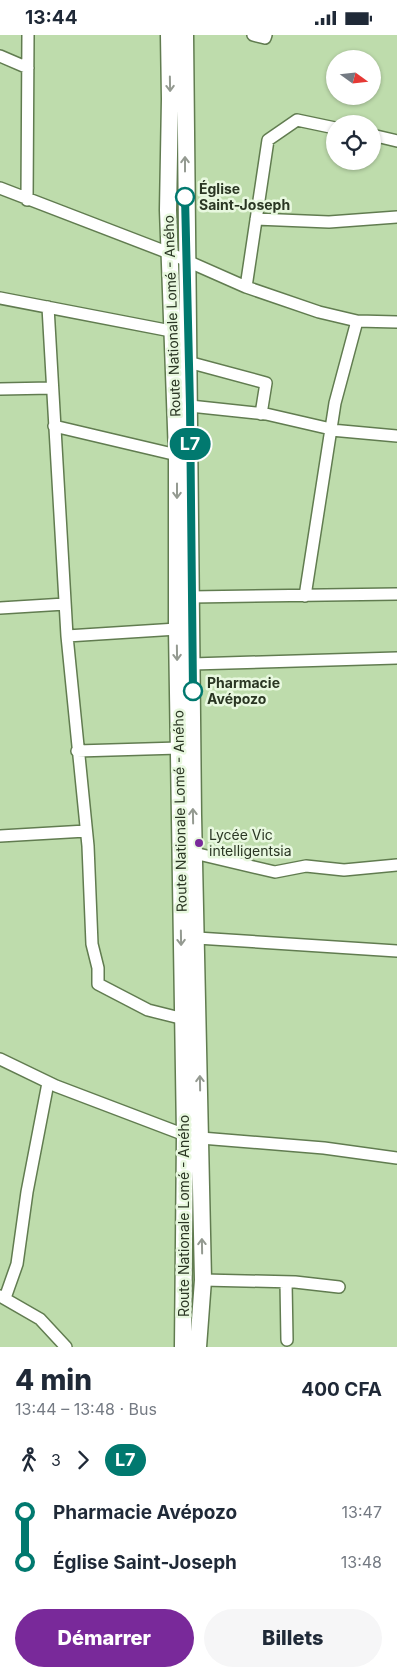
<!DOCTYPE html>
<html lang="fr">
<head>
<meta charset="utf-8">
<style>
  body { margin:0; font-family:Inter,sans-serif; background:#f6f6f7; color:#1f2937; height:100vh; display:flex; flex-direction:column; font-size:19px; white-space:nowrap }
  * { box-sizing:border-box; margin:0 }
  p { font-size:16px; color:#747a83 }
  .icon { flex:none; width:28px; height:28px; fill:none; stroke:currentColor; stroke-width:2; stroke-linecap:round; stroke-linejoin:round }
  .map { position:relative; height:1312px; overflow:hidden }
  .side { display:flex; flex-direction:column; background:#fff; flex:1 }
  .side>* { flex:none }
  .badge { padding:0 10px; border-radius:16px; font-size:18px; line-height:32px }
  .needle { width:32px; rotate:105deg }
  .controls { position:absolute; left:326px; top:15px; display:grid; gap:10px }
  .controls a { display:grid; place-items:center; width:55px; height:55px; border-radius:50%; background:#fff; box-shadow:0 1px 4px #0004; font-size:25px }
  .map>.badge { position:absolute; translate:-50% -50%; box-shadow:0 0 0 2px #fff }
  .legs { display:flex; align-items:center; gap:8px; height:55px; padding:0 15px; font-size:16px }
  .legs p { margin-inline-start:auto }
  .overview { display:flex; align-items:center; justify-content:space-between; height:85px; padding:0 15px }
  h1 { font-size:28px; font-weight:800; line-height:38px }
  .button { display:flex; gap:10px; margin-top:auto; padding:10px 15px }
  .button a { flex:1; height:58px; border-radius:30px; background:#79299a; color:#fff; font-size:20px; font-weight:800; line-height:58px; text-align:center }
  .button a+a { background:#f6f6f7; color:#1f2937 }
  ul { padding:0 15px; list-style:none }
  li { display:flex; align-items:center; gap:18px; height:50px; font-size:19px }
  li i { display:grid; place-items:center; width:8px; height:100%; margin:0 6px; background:currentColor }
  li i::after { content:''; width:12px; height:12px; margin:-6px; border:4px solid; border-radius:50%; background:#fff }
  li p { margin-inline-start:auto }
  li:first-child i { background:linear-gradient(#0000 50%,currentColor 0) }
  li:last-child i { background:linear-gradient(currentColor 50%,#0000 0) }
  .status { display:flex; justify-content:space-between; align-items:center; height:35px; padding:0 25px; background:#fff; direction:ltr }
  .status svg { height:14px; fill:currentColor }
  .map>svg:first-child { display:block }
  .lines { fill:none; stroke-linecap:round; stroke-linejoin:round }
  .minor-casing { stroke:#617c50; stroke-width:14 }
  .highway-casing { stroke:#617c50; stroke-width:19 }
  .minor { stroke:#fff; stroke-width:11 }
  .highway { stroke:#fff; stroke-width:16 }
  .oneway { stroke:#949a91 }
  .line-1-casing { stroke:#fff; stroke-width:11 }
  .line-1 { stroke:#01796f; stroke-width:8 }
  .stop-1-dot { fill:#fff; stroke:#01796f; stroke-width:2.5 }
  .poi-dot { fill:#79299a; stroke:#e8f8df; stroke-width:2 }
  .labels { text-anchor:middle; stroke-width:5; stroke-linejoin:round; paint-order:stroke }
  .stop-label { font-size:14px; font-weight:bold; fill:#2a3623; stroke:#e8f8df; text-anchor:start }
  .street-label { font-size:14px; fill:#2a3623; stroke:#e8f8df }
  .poi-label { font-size:14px; fill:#2a3623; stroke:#e8f8df; text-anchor:start }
</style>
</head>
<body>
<div class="status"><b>13:44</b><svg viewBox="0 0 49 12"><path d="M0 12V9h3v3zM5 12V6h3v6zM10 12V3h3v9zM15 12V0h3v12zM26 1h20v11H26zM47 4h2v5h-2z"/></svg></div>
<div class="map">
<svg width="397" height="1312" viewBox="0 0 397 1312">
  <rect width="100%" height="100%" fill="#bedcac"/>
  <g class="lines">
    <defs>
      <path id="minor" d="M253,0L265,3L266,0
        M0,21L28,33
        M372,100L397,106
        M0,153L169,218L246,252L319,277L357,286L397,287
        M27,165L28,0
        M256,184L329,187L397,182
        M246,252L268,105L297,85L335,93
        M0,263L171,296
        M48,272L67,601L88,811L92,909L98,933V949L148,975L184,984
        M188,327L266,348L261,379
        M0,354L52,353
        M190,371L266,379L331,394
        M54,391L177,420
        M331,395L397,401
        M305,561L335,368L357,286
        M191,562L397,559
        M0,573L65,569
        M67,601L177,594
        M192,629L397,623
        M77,716L179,713
        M0,801L86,796
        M194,818L275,837L306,831L344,835L397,830
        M197,903L397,916
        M0,1024L56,1051L185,1100
        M201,1103L324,1113L397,1123
        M203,1245L295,1247L339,1252
        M286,1247L287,1305
        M0,1261L40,1284L66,1312
        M5,1263L17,1229L27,1157L48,1048"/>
      <path id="highway" d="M169,0L170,64L168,175L177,420V594L185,1100L183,1312
        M185,0L193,780L203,1245L198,1312"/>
    </defs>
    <!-- minor casing -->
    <use href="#minor" class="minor-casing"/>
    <!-- highway casing -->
    <use href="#highway" class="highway-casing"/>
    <!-- minor -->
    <use href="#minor" class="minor"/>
    <!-- highway -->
    <use href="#highway" class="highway"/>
  </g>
  <!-- one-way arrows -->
  <defs><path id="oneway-shaft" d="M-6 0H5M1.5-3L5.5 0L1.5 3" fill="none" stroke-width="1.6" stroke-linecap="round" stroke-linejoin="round" transform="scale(1.25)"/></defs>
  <g class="oneway">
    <use href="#oneway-shaft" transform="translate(170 49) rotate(89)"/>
    <use href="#oneway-shaft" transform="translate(185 129) rotate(-90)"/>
    <use href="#oneway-shaft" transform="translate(177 456) rotate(90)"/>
    <use href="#oneway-shaft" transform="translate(177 618) rotate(89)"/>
    <use href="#oneway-shaft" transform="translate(193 781) rotate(-91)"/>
    <use href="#oneway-shaft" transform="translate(181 903) rotate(89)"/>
    <use href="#oneway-shaft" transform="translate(200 1048) rotate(-91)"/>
    <use href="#oneway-shaft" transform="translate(202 1211) rotate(-91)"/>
  </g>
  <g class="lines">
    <defs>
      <path id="line-1" d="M185,162L190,371L193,656"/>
    </defs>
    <!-- line-1 casing -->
    <use href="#line-1" class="line-1-casing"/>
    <!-- line-1 -->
    <use href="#line-1" class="line-1"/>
  </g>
  <!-- markers -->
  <g class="stop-1-dot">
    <circle cx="185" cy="162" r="9"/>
    <circle cx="193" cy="656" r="9"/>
  </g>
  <circle class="poi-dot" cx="199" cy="808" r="5"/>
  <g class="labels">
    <!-- stop labels -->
    <g class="stop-label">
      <text x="199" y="159">Église<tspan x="199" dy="16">Saint-Joseph</tspan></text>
      <text x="207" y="653">Pharmacie<tspan x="207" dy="16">Avépozo</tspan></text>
    </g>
    <!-- street labels -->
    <g class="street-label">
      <text transform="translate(172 281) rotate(-92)" y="5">Route Nationale Lomé - Aného</text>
      <text transform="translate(180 776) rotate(-91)" y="5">Route Nationale Lomé - Aného</text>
      <text transform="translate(184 1181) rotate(-90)" y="5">Route Nationale Lomé - Aného</text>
    </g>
    <!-- poi labels -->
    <g class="poi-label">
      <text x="209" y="805">Lycée Vic<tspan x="209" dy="16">intelligentsia</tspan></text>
    </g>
  </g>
</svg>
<div class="controls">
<a><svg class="needle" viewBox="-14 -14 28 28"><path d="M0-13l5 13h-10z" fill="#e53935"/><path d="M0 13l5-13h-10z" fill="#747a83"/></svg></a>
<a><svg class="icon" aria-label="locate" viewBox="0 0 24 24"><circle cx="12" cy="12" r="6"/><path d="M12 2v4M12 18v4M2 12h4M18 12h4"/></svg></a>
</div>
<b class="badge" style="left:190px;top:409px;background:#01796f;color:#fff">L7</b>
</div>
<section class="side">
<div class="overview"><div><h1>4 min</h1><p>13:44 – 13:48 · Bus</p></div><b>400 CFA</b></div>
<div class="legs"><svg class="icon" aria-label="walk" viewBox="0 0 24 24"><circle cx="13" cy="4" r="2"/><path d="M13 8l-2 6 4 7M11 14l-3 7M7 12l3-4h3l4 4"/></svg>3<svg class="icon" aria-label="forward" viewBox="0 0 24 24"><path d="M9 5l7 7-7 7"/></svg><b class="badge" style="background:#01796f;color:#fff">L7</b></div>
<ul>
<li><i style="color:#01796f"></i><b>Pharmacie Avépozo</b><p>13:47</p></li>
<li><i style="color:#01796f"></i><b>Église Saint-Joseph</b><p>13:48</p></li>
</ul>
<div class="button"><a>Démarrer</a><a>Billets</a></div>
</section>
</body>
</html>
